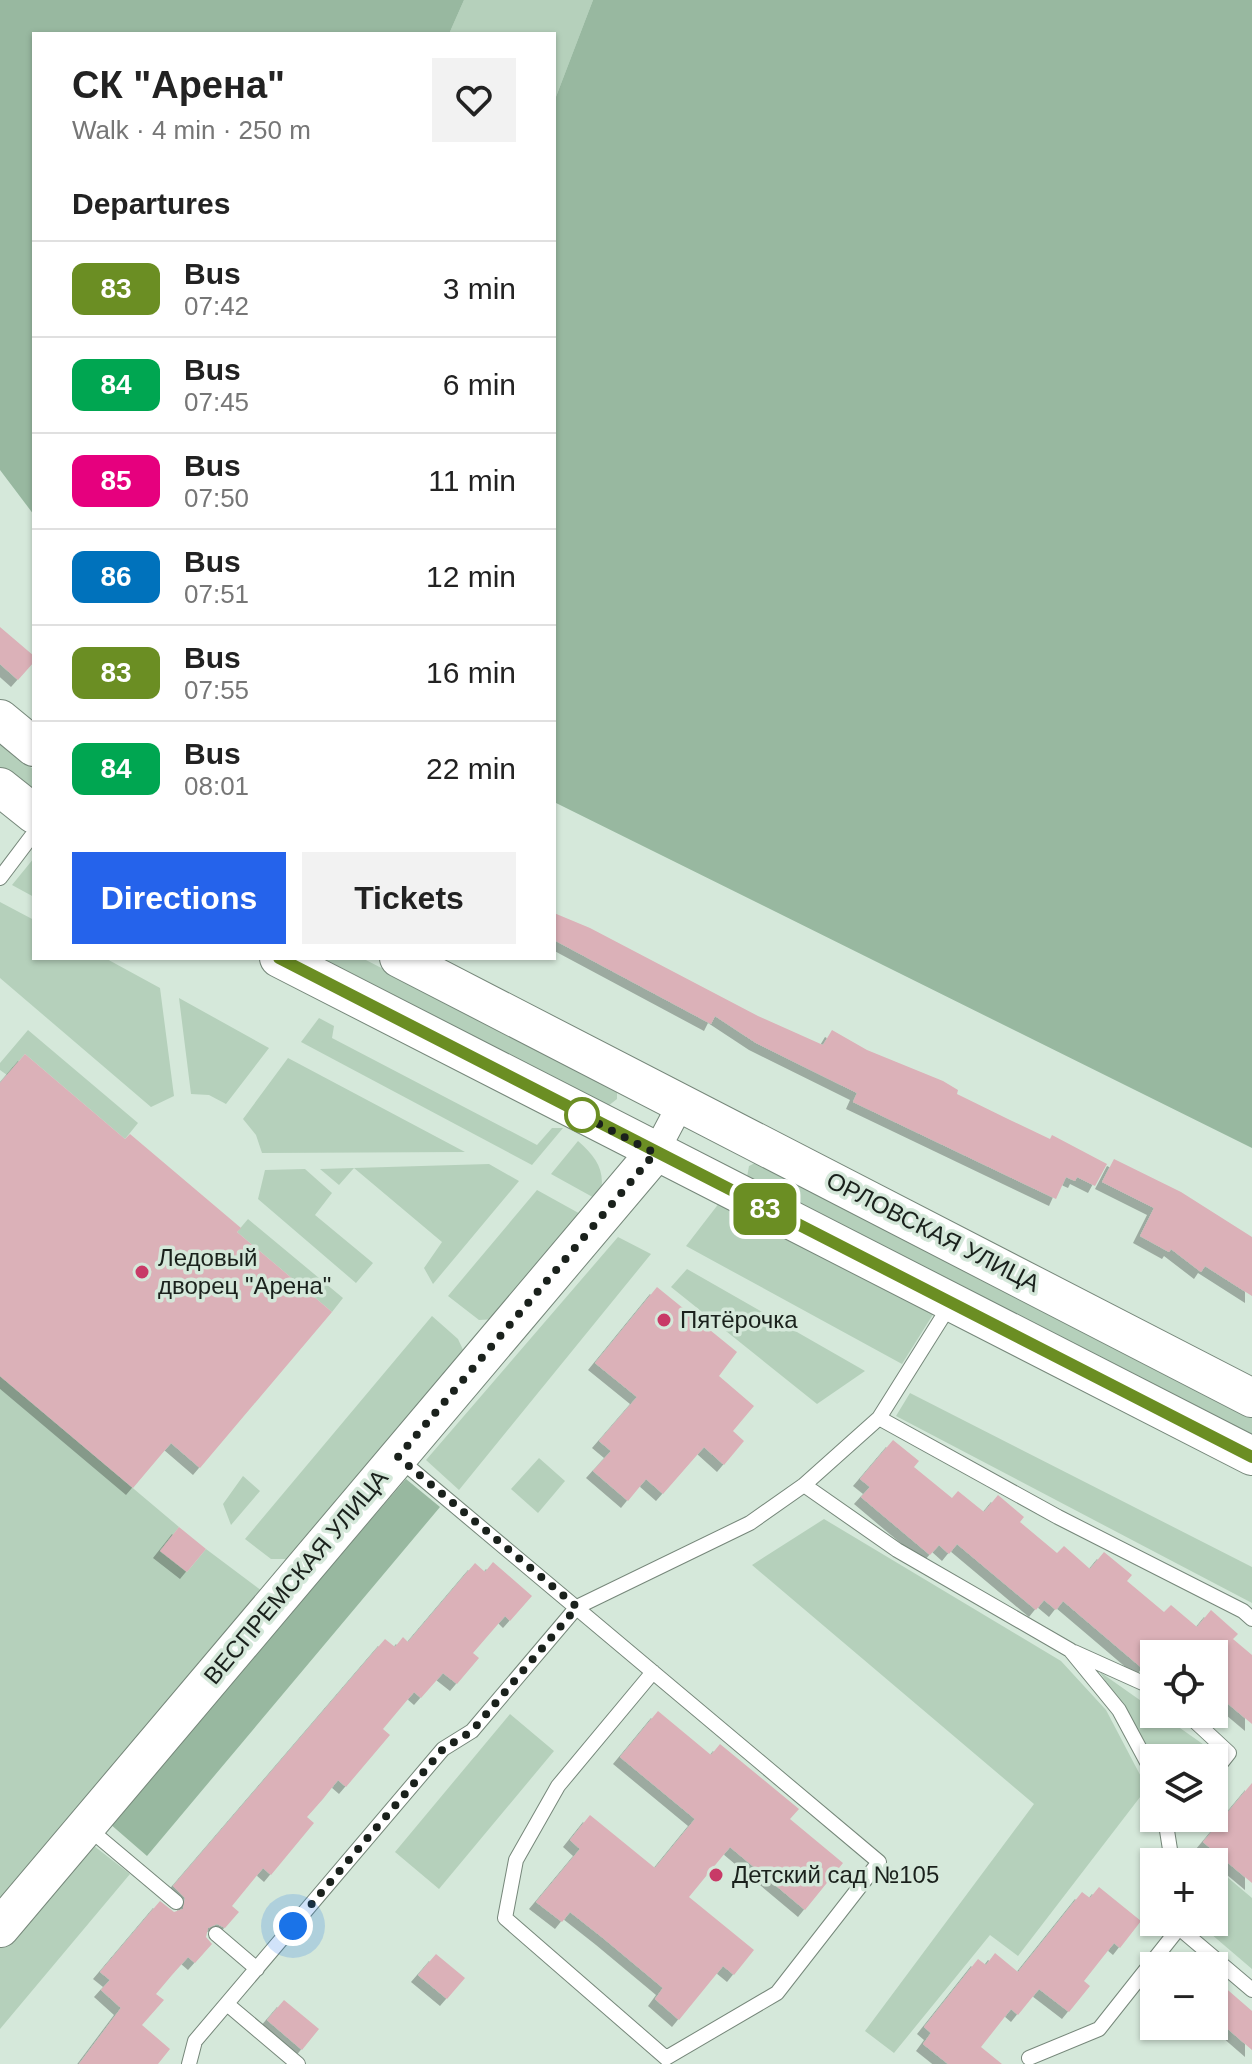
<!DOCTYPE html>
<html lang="en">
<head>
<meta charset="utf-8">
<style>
  body { margin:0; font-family:Arial,sans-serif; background:#f2f2f2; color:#222; height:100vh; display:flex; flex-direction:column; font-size:30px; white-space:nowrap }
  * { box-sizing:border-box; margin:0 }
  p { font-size:26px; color:#767676 }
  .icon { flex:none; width:44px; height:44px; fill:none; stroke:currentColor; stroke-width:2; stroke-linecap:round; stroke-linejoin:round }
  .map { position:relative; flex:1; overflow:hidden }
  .side { position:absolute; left:32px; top:32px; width:524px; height:928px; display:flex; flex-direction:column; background:#fff; border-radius:0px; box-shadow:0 2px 6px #0004 }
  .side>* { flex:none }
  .badge { padding:0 16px; border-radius:12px; font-size:28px; line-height:52px }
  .tools { position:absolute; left:1140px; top:1640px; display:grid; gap:16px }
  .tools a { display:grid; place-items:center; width:88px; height:88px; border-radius:0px; background:#fff; box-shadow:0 2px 6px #0004; font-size:40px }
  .you { position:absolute; width:40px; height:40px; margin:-20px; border:6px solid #fff; border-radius:50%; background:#1a73e8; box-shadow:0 0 0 12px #1a73e833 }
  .map>.badge { position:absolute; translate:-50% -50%; box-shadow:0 0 0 4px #fff }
  h2 { padding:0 40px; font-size:30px; line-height:72px }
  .round { display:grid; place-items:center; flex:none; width:84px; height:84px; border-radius:0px; background:#f2f2f2 }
  .headline { display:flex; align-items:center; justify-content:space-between; height:136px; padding:0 40px }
  h1 { font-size:38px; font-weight:600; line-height:60px }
  .action { display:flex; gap:16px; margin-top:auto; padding:16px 40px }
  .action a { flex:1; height:92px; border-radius:0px; background:#2563eb; color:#fff; font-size:32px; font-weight:600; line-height:92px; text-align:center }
  .action a+a { background:#f2f2f2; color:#222 }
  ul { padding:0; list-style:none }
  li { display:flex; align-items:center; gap:24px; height:96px; padding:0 40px; border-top:2px solid #e0e0e0 }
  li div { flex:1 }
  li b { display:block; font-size:30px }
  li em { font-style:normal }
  li .badge { min-width:88px; font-weight:700; text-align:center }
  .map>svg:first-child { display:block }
  .green { fill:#b5d0bb }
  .forest { fill:#98b8a0 }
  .building { fill:#dbb1b8; filter:url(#shadow) }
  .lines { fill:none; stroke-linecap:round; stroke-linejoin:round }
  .lane-casing { stroke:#76877a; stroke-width:16 }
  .street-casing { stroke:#76877a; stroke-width:28 }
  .secondary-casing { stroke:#76877a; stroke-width:40 }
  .lane { stroke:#fff; stroke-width:14 }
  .street { stroke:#fff; stroke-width:26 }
  .secondary { stroke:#fff; stroke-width:38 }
  .line-casing { stroke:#fff; stroke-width:18 }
  .line { stroke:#6b8e23; stroke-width:12 }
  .walk { stroke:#1a211c; stroke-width:8; stroke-dasharray:0 14.4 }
  .stop-dot { fill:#fff; stroke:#6b8e23; stroke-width:4 }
  .poi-dot { fill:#c83a67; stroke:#d5e8da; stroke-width:3 }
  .labels { text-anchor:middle; stroke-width:7; stroke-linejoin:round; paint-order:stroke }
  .street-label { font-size:24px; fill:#1a211c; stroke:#d5e8da }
  .poi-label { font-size:24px; fill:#1a211c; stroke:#d5e8da; text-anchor:start }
</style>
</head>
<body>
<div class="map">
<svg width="1252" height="2064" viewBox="0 0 1252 2064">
  <defs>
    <filter id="shadow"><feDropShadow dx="-7" dy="7" stdDeviation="0" flood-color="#0004"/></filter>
  </defs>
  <rect width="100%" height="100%" fill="#d5e8da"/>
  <!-- green -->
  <path class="green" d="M464,0H593L554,102V34H449Z
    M0,743L34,770V796L0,770Z
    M34,858V897L12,885Z
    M0,902L34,920V958H105L160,988L174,1096L151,1107L0,978Z
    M314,958H362L611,1086L617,1090V1099L608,1106Z
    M179,998L269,1048L226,1104L209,1095L191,1094Z
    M319,1018L334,1026L332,1038L537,1145L552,1128H563L532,1165L301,1042Z
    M28,1030L138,1123L125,1139L25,1054L7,1075L0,1070V1063Z
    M288,1058L465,1152L262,1153L256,1135L243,1119Z
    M578,1141C598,1158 608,1175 598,1200L551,1174Z
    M755,1163L1252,1414V1438L747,1177L749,1166Z
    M489,1164L519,1181L433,1284L424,1268L442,1242L354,1168L339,1185L320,1169Z
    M305,1169L332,1193L315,1215L373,1263L356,1283L258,1199L265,1170Z
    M537,1190L584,1216L496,1319L479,1320L448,1296Z
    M723,1198L937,1308L902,1364L686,1246Z
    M248,1219L343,1298L332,1312L237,1232Z
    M618,1237L651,1254L459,1490L426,1460Z
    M687,1269L865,1371L817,1404L671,1287Z
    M432,1316L458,1339L465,1354L288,1559H271L245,1539Z
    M0,1376L179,1527L161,1551L187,1572L206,1549L262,1591L0,1902Z
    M910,1393L1252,1567V1603L896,1416Z
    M539,1458L565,1481L538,1513L511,1489Z
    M243,1476L260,1491L231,1525L223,1504Z
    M824,1519L1061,1661L1106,1710L1147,1788L1018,1956L990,1935L894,2053L865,2031L1034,1804L752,1565Z
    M1100,1672L1154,1710V1714H1160L1217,1754L1213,1758L1154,1761Z
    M510,1714L554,1751L439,1889L395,1852Z
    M89,1842L130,1874L0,2029V1947Z
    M1214,1866L1252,1898V1969L1197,1922H1214Z"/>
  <!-- forest -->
  <path class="forest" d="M0,0H464L449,34H34V515L0,470Z
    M593,0H1252V1148L554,802V102Z
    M406,1479L440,1507L147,1856L109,1823Z"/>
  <!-- building -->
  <path class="building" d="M0,627L34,656V662L18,680L0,664Z
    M554,913L590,928L758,1016L823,1045L832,1030L867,1050L943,1081L958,1090L957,1094L1010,1120L1050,1139L1052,1135L1107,1164L1095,1186L1077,1177L1075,1181L1066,1177L1056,1199L853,1102L857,1093L756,1043L715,1016L711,1024L554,940Z
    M25,1054L125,1139L130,1134L241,1228L237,1232L332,1312L200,1468L171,1443L133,1488L0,1376V1083Z
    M1114,1159L1181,1192L1252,1237V1296L1205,1266L1201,1272L1171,1249L1169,1252L1140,1236L1154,1208L1102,1182Z
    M657,1287L737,1352L719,1376L754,1406L733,1431L744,1441L724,1465L704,1447L663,1494L646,1479L628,1501L593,1471L611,1451L599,1441L637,1397L595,1363Z
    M893,1440L919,1461L914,1467L952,1498L958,1491L984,1512L998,1495L1024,1517L1020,1522L1057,1553L1064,1546L1090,1569L1104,1552L1132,1575L1127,1581L1164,1612L1171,1605L1197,1627L1211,1610L1238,1634L1233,1639L1252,1655V1724L1214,1692V1654H1154L1143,1669L1063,1601L1056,1610L1044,1600L1036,1610L957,1544L949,1554L939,1545L930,1555L861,1497L870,1487L860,1479Z
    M179,1527L206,1549L187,1572L160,1551Z
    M493,1562L532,1596L510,1621L505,1616L473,1653L479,1658L457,1684L443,1673L421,1698L414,1692L383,1729L390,1735L346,1787L338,1780L323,1799L307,1817L314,1823L271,1875L263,1868L232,1906L239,1912L225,1928L217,1924L208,1928L206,1937L212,1944L195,1963L188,1957L172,1975L156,1994L164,2000L142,2025L170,2049L158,2064H79L121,2008L101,1990L110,1980L100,1972L160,1901L174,1912L183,1909L185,1898L173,1886L385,1639L395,1647L403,1637L408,1642L475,1563L485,1572Z
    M658,1711L711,1755L720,1744L799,1809L790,1819L843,1863L805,1910L730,1847L689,1897L754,1950L734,1975L723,1966L679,2020L655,1999L663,1988L603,1938L570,1912L562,1922L536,1902L580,1849L570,1840L590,1815L655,1868L695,1819L620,1757Z
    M1252,1783V1883L1203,1842Z
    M1099,1887L1141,1921L1120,1948L1114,1943L1084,1981L1090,1986L1069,2012L1039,1989L1018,2015L1011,2009L981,2047L1002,2064H948L923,2044L931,2033L924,2027L978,1959L986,1965L995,1953L1018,1972L1082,1892L1090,1898Z
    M436,1954L465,1978L447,1999L418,1975Z
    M1214,1978L1252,2011V2050L1214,2017Z
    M284,2000L319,2029L302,2050L267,2020Z"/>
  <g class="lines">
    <defs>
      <path id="lane" d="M0,878L34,833
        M879,1418L1058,1517L1243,1611L1252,1619
        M398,1458L879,1862L777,1993L666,2058L505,1918L516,1860L558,1786L653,1672
        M804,1485L897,1550L1070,1650L1119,1710L1148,1764L1154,1782
        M1074,1652L1154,1688
        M1187,1714L1229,1753L1214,1772
        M1165,1818L1172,1862
        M88,1828L176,1902
        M1179,1922V1928L1252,1990
        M216,1934L257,1969
        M227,2004L298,2064
        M1029,2058L1099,2029L1179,1928
        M189,2064L195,2041L443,1749L472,1731L577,1607L750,1523L804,1485L879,1418L950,1305"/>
      <path id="street" d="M655,1153L682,1102"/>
      <path id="secondary" d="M0,719L34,747
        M0,787L34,814
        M279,958L1252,1456
        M399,958L1252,1398
        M0,1928L655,1153"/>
    </defs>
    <!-- lane casing -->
    <use href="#lane" class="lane-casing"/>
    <!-- street casing -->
    <use href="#street" class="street-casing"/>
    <!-- secondary casing -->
    <use href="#secondary" class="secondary-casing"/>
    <!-- lane -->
    <use href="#lane" class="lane"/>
    <!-- street -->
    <use href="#street" class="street"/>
    <!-- secondary -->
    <use href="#secondary" class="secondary"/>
  </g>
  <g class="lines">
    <defs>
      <path id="line" d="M279,958L1252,1457"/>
    </defs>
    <!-- line casing -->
    <use href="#line" class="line-casing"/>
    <!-- line -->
    <use href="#line" class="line"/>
    <!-- walk -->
    <path class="walk" d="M293,1926L443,1749L472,1731L577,1607L398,1457L655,1153L574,1111L582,1115"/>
  </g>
  <!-- markers -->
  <circle class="stop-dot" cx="582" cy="1115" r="16"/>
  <g class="poi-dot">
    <circle cx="142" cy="1272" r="8"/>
    <circle cx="664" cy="1320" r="8"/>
    <circle cx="716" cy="1875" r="8"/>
  </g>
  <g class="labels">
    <!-- street labels -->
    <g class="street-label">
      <text transform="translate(933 1232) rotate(27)" y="8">ОРЛОВСКАЯ УЛИЦА</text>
      <text transform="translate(296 1577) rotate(-50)" y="8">ВЕСПРЕМСКАЯ УЛИЦА</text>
    </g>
    <!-- poi labels -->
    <g class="poi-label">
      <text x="158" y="1266">Ледовый<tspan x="158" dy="28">дворец "Арена"</tspan></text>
      <text x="680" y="1328">Пятёрочка</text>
      <text x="732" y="1883">Детский сад №105</text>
    </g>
  </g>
</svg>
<div class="tools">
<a><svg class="icon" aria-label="locate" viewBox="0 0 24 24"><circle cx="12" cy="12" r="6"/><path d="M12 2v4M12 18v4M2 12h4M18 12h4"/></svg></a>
<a><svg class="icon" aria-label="layers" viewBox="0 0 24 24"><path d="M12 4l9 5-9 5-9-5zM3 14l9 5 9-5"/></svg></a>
<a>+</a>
<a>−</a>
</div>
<div class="you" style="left:293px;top:1926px"></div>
<b class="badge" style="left:765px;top:1209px;background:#6b8e23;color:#fff">83</b>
<section class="side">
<div class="headline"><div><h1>СК &quot;Арена&quot;</h1><p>Walk · 4 min · 250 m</p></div><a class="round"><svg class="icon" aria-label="heart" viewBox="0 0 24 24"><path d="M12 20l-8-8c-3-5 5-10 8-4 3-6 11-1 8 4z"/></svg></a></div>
<h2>Departures</h2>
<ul>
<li><span class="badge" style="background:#6b8e23;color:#fff">83</span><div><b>Bus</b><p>07:42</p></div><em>3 min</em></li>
<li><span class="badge" style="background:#00a651;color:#fff">84</span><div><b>Bus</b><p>07:45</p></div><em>6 min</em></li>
<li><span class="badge" style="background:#e6007e;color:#fff">85</span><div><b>Bus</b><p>07:50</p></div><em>11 min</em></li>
<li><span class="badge" style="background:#0072bc;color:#fff">86</span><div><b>Bus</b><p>07:51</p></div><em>12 min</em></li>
<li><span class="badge" style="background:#6b8e23;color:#fff">83</span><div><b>Bus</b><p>07:55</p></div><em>16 min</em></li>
<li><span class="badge" style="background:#00a651;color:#fff">84</span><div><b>Bus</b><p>08:01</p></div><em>22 min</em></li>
</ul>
<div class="action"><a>Directions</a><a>Tickets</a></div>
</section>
</div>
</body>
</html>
